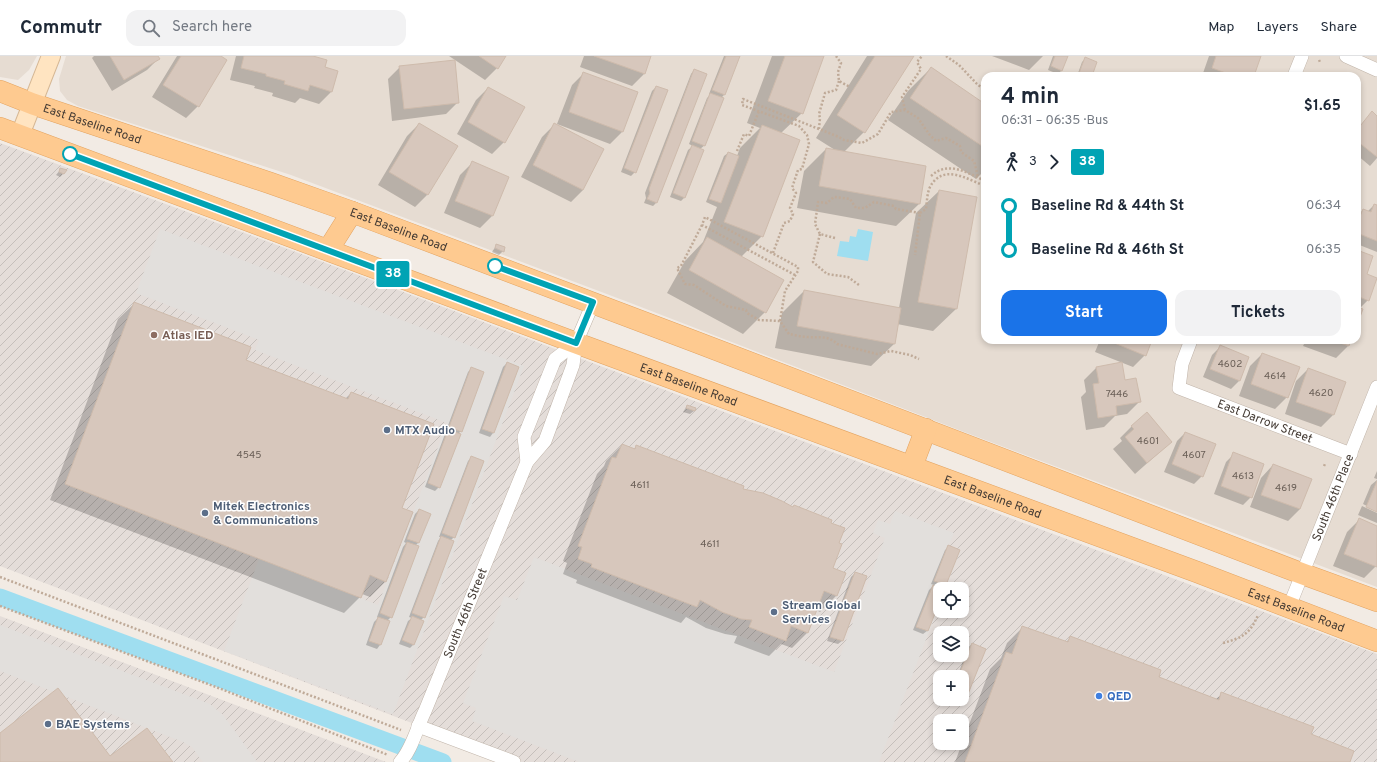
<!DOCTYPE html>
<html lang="en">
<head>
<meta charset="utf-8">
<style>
  body { margin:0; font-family:Overpass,sans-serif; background:#f2f2f3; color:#1f2937; height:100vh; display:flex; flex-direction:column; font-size:15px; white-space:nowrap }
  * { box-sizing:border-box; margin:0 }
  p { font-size:13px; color:#747a83 }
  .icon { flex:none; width:22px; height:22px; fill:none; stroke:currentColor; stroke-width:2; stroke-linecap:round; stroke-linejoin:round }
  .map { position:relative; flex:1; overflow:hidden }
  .panel { position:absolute; left:981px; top:16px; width:380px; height:272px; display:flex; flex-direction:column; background:#fff; border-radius:12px; box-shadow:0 2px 6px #0003 }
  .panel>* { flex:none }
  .badge { padding:0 8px; border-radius:3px; font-size:14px; line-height:26px }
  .tools { position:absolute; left:933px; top:526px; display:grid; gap:8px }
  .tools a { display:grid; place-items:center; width:36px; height:36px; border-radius:8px; background:#fff; box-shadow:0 2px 6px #0003; font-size:20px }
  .map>.badge { position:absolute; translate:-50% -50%; box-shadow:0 0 0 2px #fff }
  .legs { display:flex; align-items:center; gap:6px; height:44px; padding:0 20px; font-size:13px }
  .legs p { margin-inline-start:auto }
  .headline { display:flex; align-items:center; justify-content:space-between; height:68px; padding:0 20px }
  h1 { font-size:22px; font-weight:700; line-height:30px }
  .button { display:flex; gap:8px; margin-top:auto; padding:8px 20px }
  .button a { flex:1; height:46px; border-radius:12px; background:#1a73e8; color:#fff; font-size:16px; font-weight:700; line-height:46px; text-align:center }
  .button a+a { background:#f2f2f3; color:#1f2937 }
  ul { padding:0 20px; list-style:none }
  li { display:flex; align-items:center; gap:14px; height:44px; font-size:15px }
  li i { display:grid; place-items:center; width:6px; height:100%; margin:0 5px; background:currentColor }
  li i::after { content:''; width:10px; height:10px; margin:-5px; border:3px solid; border-radius:50%; background:#fff }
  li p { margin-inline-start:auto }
  li:first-child i { background:linear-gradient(#0000 50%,currentColor 0) }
  li:last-child i { background:linear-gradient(currentColor 50%,#0000 0) }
  header { display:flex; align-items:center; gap:24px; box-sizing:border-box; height:56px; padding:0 20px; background:#fff; border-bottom:1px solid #e0e1e3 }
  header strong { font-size:19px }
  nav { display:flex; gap:22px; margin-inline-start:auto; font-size:14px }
  .search { width:280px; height:36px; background:#f2f2f3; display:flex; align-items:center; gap:10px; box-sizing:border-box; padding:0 14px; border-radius:12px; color:#747a83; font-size:15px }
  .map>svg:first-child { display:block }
  .residential { fill:#e6dcd2; fill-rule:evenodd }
  .industrial { fill:url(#industrial-furrows); fill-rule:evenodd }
  .parking { fill:#e2dfdc }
  .water { fill:#9fdef0 }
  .shadow { fill:#0003 }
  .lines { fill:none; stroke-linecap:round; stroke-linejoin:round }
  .canal { stroke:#9fdef0; stroke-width:17 }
  .building { fill:#d7c7bc; stroke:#cebbac }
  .street-casing { stroke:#c0b4a9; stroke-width:14 }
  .secondary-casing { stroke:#d6b895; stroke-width:20 }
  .primary-casing { stroke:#e3a360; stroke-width:22 }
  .path { stroke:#bfaa98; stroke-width:2.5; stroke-dasharray:2 2; stroke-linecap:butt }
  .street { stroke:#fff; stroke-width:13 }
  .secondary { stroke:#ffe4c1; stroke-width:18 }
  .primary { stroke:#feca90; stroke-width:21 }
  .line-1-casing { stroke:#fff; stroke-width:9 }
  .line-1 { stroke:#00a3b4; stroke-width:6 }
  .stop-1-dot { fill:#fff; stroke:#00a3b4; stroke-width:2 }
  .education-dot { fill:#8d6e63; stroke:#fff; stroke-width:1.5 }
  .service-dot { fill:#5c6f8a; stroke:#fff; stroke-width:1.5 }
  .shop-dot { fill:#3f7fe0; stroke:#fff; stroke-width:1.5 }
  .labels { text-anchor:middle; stroke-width:3; stroke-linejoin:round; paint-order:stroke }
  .number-label { font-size:10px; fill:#695e56 }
  .street-label { font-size:12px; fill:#443b34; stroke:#fff }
  .education-label { font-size:12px; font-weight:bold; fill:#785e54; stroke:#fff; text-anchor:start }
  .service-label { font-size:12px; font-weight:bold; fill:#4e5e75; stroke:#fff; text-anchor:start }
  .shop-label { font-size:12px; font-weight:bold; fill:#366cbe; stroke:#fff; text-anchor:start }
</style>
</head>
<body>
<header>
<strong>Commutr</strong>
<div class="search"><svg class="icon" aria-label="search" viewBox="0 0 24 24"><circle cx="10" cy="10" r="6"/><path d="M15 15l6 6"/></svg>Search here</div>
<nav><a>Map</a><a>Layers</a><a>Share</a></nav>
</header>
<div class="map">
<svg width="1377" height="706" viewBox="0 0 1377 706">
  <defs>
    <pattern id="industrial-furrows" width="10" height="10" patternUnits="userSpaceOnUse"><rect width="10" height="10" fill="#e4ddd9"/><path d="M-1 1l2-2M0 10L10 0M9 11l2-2" fill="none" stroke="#c5bfbb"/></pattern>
  </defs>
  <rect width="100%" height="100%" fill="#f2ebe4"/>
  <!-- residential -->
  <path class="residential" d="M0,0H37L29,14L18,24L0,21Z
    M66,0H1377V531L959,374L628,246L291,119L78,50L67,44L60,35L59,23ZM985,20H1357V284H985Z"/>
  <!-- industrial -->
  <path class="industrial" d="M0,87L350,216L603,311L1377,598V706H514L0,510ZM940,533H962V555H940ZM940,577H962V599H940ZM940,621H962V643H940ZM940,665H962V687H940Z
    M0,560L386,706H0Z"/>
  <!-- parking -->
  <path class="parking" d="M160,173L524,310L393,658L224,595L259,503L378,549L447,367L255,294L259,284L136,237Z
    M895,455L954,477L948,491L960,496L945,533H940V547L879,706H579L472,665L476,652L463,647L504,540L517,544L534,501L834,616L885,482L873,477L878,464L890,468Z
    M0,569L210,648L223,659L257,706H203L192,691L183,686L0,615Z"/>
  <!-- water -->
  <path class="water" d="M858,173L873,176L868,205L837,200L840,185L849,186L850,180L856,181Z"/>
  <!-- shadow -->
  <path class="shadow" d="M94,0H157L159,2L147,14L112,35L92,2Z
    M177,0H219L198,50L186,62L152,41Z
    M236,0H310L324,12L331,36L319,48L300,42L295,47L272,40L273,37L254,32L255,30L230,24Z
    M449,0H505L497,12L485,24Z
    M584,0H650L644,18L632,30L580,11Z
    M724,0H739L724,39L721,42L705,89L700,93L685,141L681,145L670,141L688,94L693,90L689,88L707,42L710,39L709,38Z
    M772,0H823L802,57L781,77L762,180L741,201L765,256L743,278L667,237L685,205L703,186L717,151L706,146L724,100L728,97L737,100L740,92L760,72L747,67Z
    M867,0H912L864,76L844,96L919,148L896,170L797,152L804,115L826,93L835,94L816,82Z
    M992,0H1043L1029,14Z
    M1053,0H1067L1062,14L1058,18L1048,14Z
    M1209,0H1260L1253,20H1202Z
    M1086,2L1091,20H1077L1082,6Z
    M400,11L458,46L446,58L392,65L388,23Z
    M931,12L985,49V114L976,123L888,64L908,35Z
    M694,14L656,147L653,150L644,147L646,142L645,137L691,18Z
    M584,17L622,76L610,88L557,68L572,29Z
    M656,31L635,116L631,120L621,116L652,35Z
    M488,32L504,86L492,98L457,78L476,44Z
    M1372,57L1377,61V102L1370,110L1357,99V73Z
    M419,68L456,90L427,139L415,151L378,129L407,80Z
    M554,69L583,134L571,146L521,121L542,81Z
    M472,107L492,160L480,172L444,157L460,119Z
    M61,113L64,117L60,121L56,119Z
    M939,135L976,142L956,253L933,275L897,268L894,288L871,310L775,292L782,257L804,235L899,252L916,157Z
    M1374,149L1377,150V196L1357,188V160L1363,154L1367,156Z
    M496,190L503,195L499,199L492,196Z
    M1357,195L1365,219L1368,244L1359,253L1357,266Z
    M134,248L245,304L345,343L351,337L401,452L386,525L370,541L362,538L360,541L344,557L50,444L118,263Z
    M1100,284H1151L1145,299L1133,311L1095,296Z
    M1306,284H1350L1348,290L1336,302L1303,290Z
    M1220,291L1248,302L1239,325L1231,333L1203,321L1212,299Z
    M1262,298L1287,341L1275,353L1239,340L1250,310Z
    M507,307L518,311L493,377L490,381L479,377L503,311Z
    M472,312L461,375L458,378L439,431L435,435L425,431L445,378L448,375H446L468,316Z
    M1096,312L1125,325L1139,346L1127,358L1115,360L1104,371L1086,374L1081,341L1086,336L1084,324Z
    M1308,313L1345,327L1333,359L1321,371L1285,358L1296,325Z
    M687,350L694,355L690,358L683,356Z
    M1132,370L1171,386L1135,418L1113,393L1122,385L1120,382Z
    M1185,377L1202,420L1194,428L1164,416L1177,385Z
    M622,389L633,394L637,390L741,434L829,467L838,487L832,513L845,518L836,540L820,556L816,554L808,576L792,592L781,588L769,600L734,587L737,580L725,578L706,572L686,561L681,567L576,527L577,524L563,518L567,507L563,505L597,418L604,410L606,405Z
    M1234,398L1251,441L1243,449L1214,438L1226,406Z
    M472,401L454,481L451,484L424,561L420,565L414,588L410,592L399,588L408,565L412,562L409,561L438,485L441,481H439L468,405Z
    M1273,409L1310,423L1300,453L1288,465L1250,451L1261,422Z
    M1377,415V423L1374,422Z
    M1377,424V455L1363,448L1371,429Z
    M1362,450L1377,457V467L1358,459Z
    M419,454L418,487L415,490L391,561L387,565L389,566L380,589L377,593L366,589L374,566L378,562L377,561L403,491L406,487L404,486L415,458Z
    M1359,464L1377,471V507L1376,510L1364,522L1333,510L1347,476Z
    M949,491L945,529L940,533V543L927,575L923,578L913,574L929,534L934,529L931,528L945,494Z
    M855,517L842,585L838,588L827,585L851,521Z
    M1023,571L1065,587L1071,581L1158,621L1216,643L1222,638L1310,679L1349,706H955L990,613L1001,602L1007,587Z
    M972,589L965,642L961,646L953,643H962V621H957L968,592Z"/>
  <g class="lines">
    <!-- canal -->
    <path class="canal" d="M0,541L443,706"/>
  </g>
  <!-- building -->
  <path class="building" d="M110,0H158L160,3L124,24Z
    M181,0H221L227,4L199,51L163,29Z
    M244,0H313L327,4L325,11L338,15L332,36L310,29L308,35L284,28L285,25L266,20V18L241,12Z
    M479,0H506L498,13Z
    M594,0H651L645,18Z
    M726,0H740L725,39L712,34Z
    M785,0H824L803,58L768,45Z
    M875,0H914L865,77L837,59Z
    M1055,0H1068L1062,15L1051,10Z
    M1216,0H1261L1254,20H1234L1212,12Z
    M1085,1L1097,6L1092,20H1078Z
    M455,4L459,47L404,53L399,10Z
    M931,11L985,48V92L910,42Z
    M694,13L707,18L657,147L647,143L650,137L649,133Z
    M583,16L638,36L623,76L569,56Z
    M656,30L668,34L636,117L624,112Z
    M488,31L525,51L505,87L468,66Z
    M710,37L724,42L705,90L692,85Z
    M1372,55L1377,60V101L1357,85V74Z
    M419,67L458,90L428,139L389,116Z
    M554,67L604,93L583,134L533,109Z
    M762,69L800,84L763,181L724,166Z
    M692,89L704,94L685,142L673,137Z
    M826,92L926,110L920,148L819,130Z
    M728,96L739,100L721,147L709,143Z
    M472,105L509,121L493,160L455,145Z
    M60,112L67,114L64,118L59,116Z
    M939,134L977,141L957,253L918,246Z
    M1374,148L1377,149V185L1357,177V168L1363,153L1371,156Z
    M707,181L784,224L766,257L689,214Z
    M496,188L505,191L504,196L495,192Z
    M1357,194L1373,200L1367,218L1377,222L1369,245L1357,240Z
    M804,234L901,252L895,288L797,270Z
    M134,246L251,291L246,304L348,343L351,336L434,368L402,452L413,456L386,526L370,519L361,542L65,428Z
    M1357,251L1363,253L1357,269Z
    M1107,284H1152L1146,300Z
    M1331,284H1351L1349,290Z
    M1220,289L1249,301L1240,325L1210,313Z
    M1262,297L1300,311L1288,342L1251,328Z
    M507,306L519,311L494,377L482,373Z
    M1122,306L1125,324L1136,322L1141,346L1116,350L1117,359L1098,362L1093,328L1099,327L1096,311Z
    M471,311L484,316L462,376L449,371Z
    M1308,312L1346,326L1334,359L1296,346Z
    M687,349L696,352L695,355L686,352Z
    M1147,356L1172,386L1147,407L1125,381L1134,373L1131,370Z
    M448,374L461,378L440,432L428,427Z
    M1185,376L1216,388L1203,421L1172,408Z
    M622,388L635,393L636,389L744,430L743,433L763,437L782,445L793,451L794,449L832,464L831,467L845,472L839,487L842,488L833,512L846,517L837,540L824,535L808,577L791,570L786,585L749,571L752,564L741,563L722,556L700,544L697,551L591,511L592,508L578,503L582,491L578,490L612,401L616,402Z
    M1233,396L1264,408L1252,442L1221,430Z
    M471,400L484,405L455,482L442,477Z
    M1273,408L1312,423L1300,453L1261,439Z
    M1377,425V456L1366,451Z
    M419,453L431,458L419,487L407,483Z
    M1359,462L1377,470V511L1344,498Z
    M441,480L454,485L425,562L412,557Z
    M407,486L419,490L392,562L380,557Z
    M948,489L960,494L946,529L934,525Z
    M855,516L867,520L843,585L830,581Z
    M933,529L942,533H940V545L928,575L916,571Z
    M412,560L424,565L414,589L402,584Z
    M378,561L390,565L381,589L369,585Z
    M1022,570L1068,586L1070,580L1161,614L1159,621L1219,644L1221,636L1314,671L1311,678L1354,695L1350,706H965L1006,596L1012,598Z
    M972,587L986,593L966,643L962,641V621H958Z
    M58,632L87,670L94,666L98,671L92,676L110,700L147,672L173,706H0V677Z"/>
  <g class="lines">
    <defs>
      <g id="street">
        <path d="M1346,0L1377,14"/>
        <path d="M1294,20L1302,0"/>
        <path id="s1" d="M1191,284L1182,308L1179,332L1351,398"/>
        <path d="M527,406L524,381L555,303L576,287"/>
        <path id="s2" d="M1289,551L1377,331"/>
        <path d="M418,670L514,706"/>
        <path id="s3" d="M400,706C412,694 417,671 425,655L527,406L545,385L573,309L576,287L593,247"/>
      </g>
      <path id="secondary" d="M20,79L51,0"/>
      <g id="primary">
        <path id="s4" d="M0,35L33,48L270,127L352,156L696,286L1303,518L1377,545"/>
        <path id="s5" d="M0,72L576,287L1197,516L1377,585"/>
        <path d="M328,194L352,156"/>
        <path d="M912,410L926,373"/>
      </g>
    </defs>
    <!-- street casing -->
    <use href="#street" class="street-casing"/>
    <!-- secondary casing -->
    <use href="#secondary" class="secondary-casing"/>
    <!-- primary casing -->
    <use href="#primary" class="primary-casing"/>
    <!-- path -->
    <path class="path" d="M836,0L841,7L838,16L839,25L850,31
      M946,0L959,9L977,28L985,34
      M1319,4L1320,6
      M839,25L836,34L825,37L819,58L820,62L819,73L839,81L844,84L862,87L878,78L891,56L905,54L918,62L929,78L936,85L946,82L960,90L961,96L974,105L978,121
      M905,54L902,41L921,13L917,6L922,0
      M737,95L744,78L749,80L759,55
      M931,120C948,104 968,117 985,125
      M920,157L926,153C927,146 927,137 930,131C943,107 967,123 985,130
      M702,169L681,210L677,212L685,228L694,229L726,250L746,254L747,257L759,264L780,265L789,278C795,279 802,281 809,281C820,282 828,279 837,288L877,298L891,295L910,299L919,303
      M820,178L813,206L827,218L848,221L859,229
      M835,182L820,178L815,168L818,146L827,147L834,141L850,143L856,152H865L874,146L894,150L896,153L920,157L915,199
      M773,197L784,167L790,165L793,158L790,152L796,137L792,132L798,114L802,113L809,88L807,79L799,70L742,49L743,43L819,73
      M780,265L785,235L798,215V211L705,161L702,169L795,219
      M1324,410L1325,408
      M0,521L401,674
      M0,550L216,631L388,699
      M1223,587C1242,582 1250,578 1258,559"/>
    <!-- street -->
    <use href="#street" class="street"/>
    <!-- secondary -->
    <use href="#secondary" class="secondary"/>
    <!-- primary -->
    <use href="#primary" class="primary"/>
  </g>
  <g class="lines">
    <defs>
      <path id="line-1" d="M70,98L576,287L593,246L495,210"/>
    </defs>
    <!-- line-1 casing -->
    <use href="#line-1" class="line-1-casing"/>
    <!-- line-1 -->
    <use href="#line-1" class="line-1"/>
  </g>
  <!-- markers -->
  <g class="stop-1-dot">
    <circle cx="70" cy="98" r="7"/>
    <circle cx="495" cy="210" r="7"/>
  </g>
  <circle class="education-dot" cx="154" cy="279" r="4"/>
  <g class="service-dot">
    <circle cx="387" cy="374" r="4"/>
    <circle cx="205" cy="457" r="4"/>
    <circle cx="774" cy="556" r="4"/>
    <circle cx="48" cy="668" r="4"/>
  </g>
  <circle class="shop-dot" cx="1099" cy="640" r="4"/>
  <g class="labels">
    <!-- number labels -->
    <g class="number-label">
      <text x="1230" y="311">4602</text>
      <text x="1275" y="323">4614</text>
      <text x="1321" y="340">4620</text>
      <text x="1117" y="341">7446</text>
      <text x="1148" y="388">4601</text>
      <text x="249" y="402">4545</text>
      <text x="1194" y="402">4607</text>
      <text x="1243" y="423">4613</text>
      <text x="640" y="432">4611</text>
      <text x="1286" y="435">4619</text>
      <text x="710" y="491">4611</text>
    </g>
    <!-- street labels -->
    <g class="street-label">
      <text dy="4" stroke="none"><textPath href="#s4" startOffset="98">East Baseline Road</textPath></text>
      <text dy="4" stroke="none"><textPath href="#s4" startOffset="422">East Baseline Road</textPath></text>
      <text dy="4" stroke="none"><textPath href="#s5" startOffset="735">East Baseline Road</textPath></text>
      <text dy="4" stroke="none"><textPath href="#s1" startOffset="142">East Darrow Street</textPath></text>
      <text dy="4" stroke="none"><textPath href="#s5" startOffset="1059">East Baseline Road</textPath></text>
      <text dy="4" stroke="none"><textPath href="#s2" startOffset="118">South 46th Place</textPath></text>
      <text dy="4" stroke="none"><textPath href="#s5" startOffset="1383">East Baseline Road</textPath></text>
      <text dy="4" stroke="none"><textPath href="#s3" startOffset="163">South 46th Street</textPath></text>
    </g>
    <!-- education labels -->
    <g class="education-label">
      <text x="162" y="283">Atlas IED</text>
    </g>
    <!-- service labels -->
    <g class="service-label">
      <text x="395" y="378">MTX Audio</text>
      <text x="213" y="454">Mitek Electronics<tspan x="213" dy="14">&amp; Communications</tspan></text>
      <text x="782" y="553">Stream Global<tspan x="782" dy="14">Services</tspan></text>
      <text x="56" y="672">BAE Systems</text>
    </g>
    <!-- shop labels -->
    <g class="shop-label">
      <text x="1107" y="644">QED</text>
    </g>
  </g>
</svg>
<div class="tools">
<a><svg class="icon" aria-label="locate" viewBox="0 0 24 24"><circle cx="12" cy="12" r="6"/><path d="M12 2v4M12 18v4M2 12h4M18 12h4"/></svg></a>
<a><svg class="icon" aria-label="layers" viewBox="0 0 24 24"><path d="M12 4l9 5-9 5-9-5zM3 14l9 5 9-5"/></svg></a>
<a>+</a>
<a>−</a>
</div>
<b class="badge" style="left:393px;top:218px;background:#00a3b4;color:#fff">38</b>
<section class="panel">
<div class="headline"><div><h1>4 min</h1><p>06:31 – 06:35 · Bus</p></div><b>$1.65</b></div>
<div class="legs"><svg class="icon" aria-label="walk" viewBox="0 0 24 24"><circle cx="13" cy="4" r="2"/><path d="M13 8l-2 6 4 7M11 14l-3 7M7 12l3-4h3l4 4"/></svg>3<svg class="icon" aria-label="forward" viewBox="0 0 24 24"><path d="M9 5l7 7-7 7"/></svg><b class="badge" style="background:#00a3b4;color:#fff">38</b></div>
<ul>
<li><i style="color:#00a3b4"></i><b>Baseline Rd &amp; 44th St</b><p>06:34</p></li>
<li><i style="color:#00a3b4"></i><b>Baseline Rd &amp; 46th St</b><p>06:35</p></li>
</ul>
<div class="button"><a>Start</a><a>Tickets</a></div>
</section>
</div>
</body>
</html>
